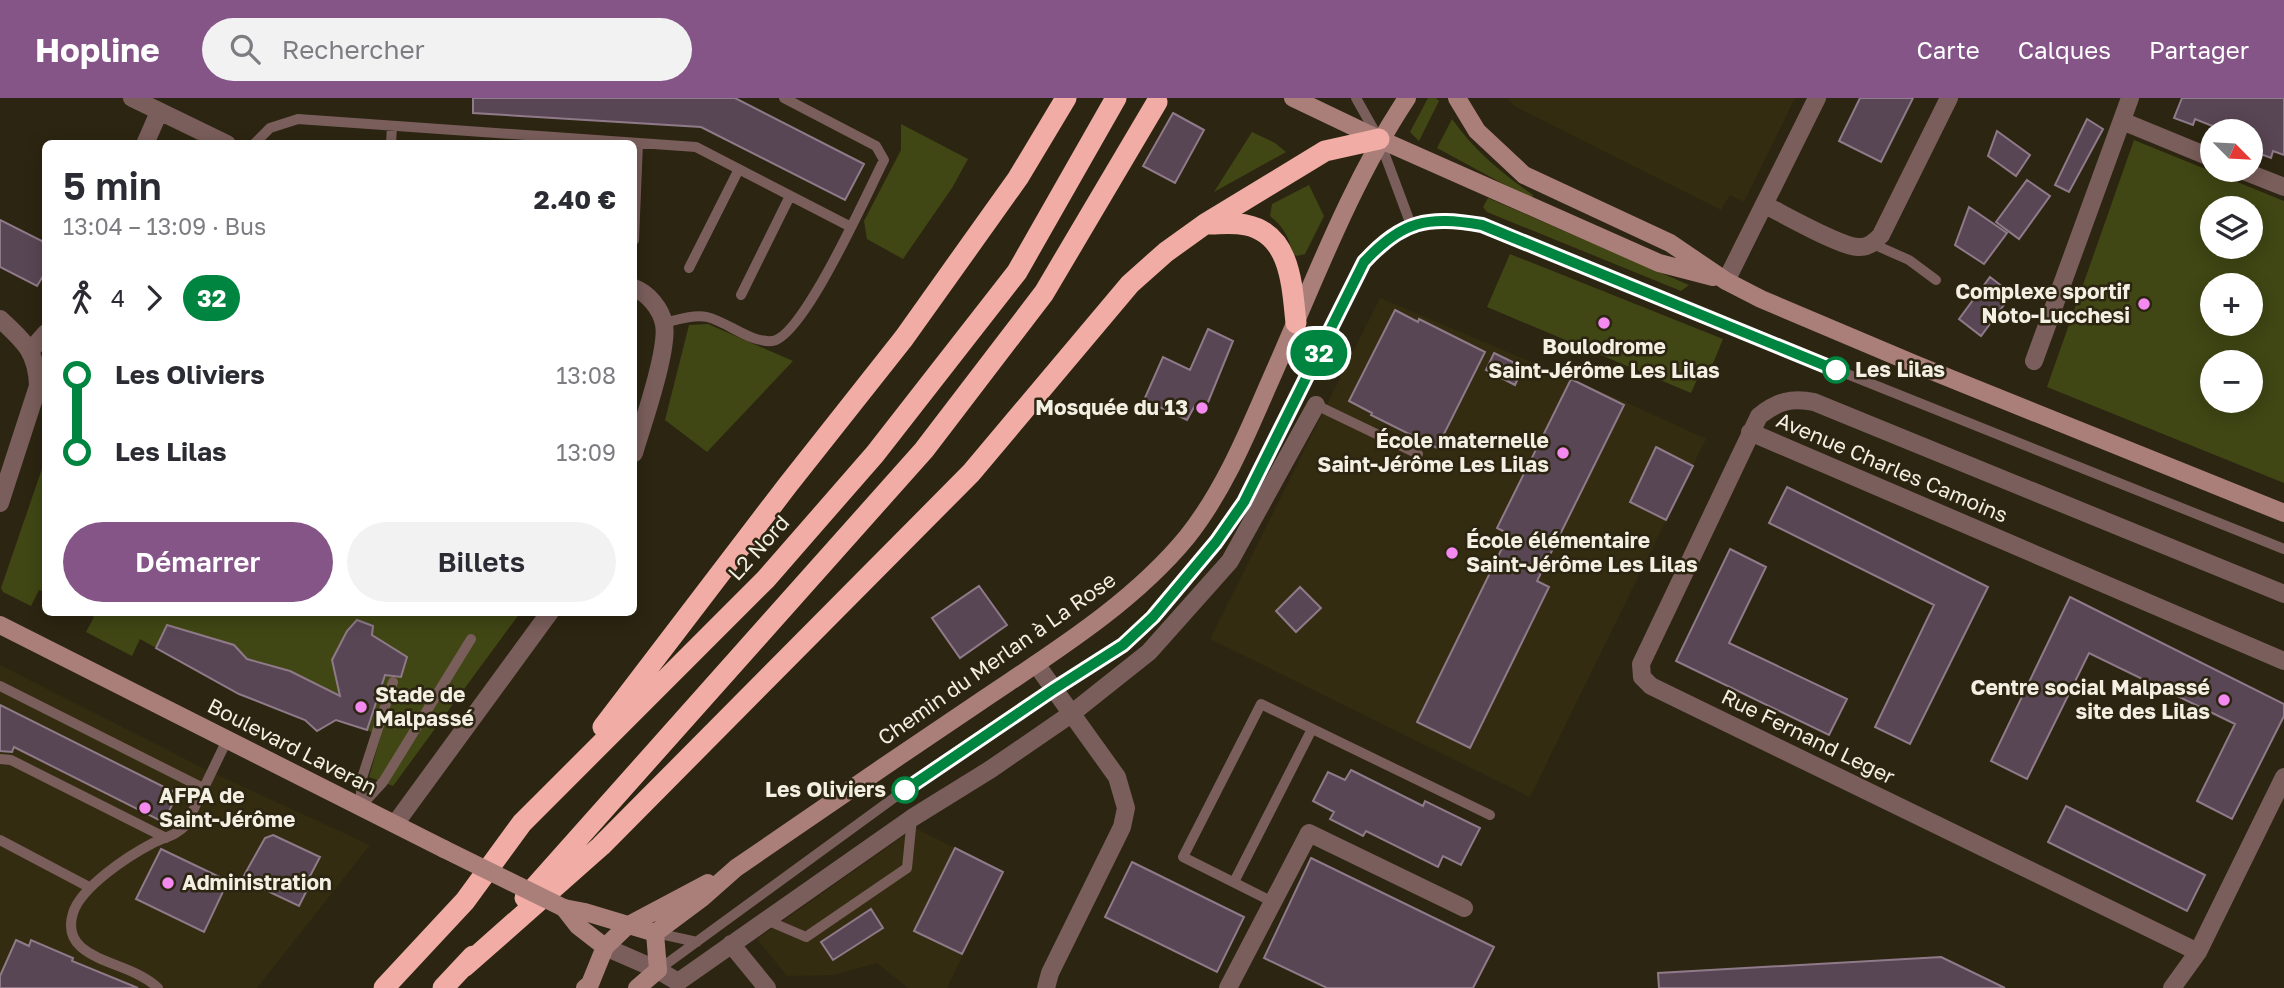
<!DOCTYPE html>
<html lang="fr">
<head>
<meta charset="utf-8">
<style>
  body { margin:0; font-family:"Golos Text",sans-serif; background:#f2f2f3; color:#2b2b33; height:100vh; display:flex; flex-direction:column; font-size:26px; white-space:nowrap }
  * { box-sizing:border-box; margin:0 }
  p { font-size:23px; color:#7c7c81 }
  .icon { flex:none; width:38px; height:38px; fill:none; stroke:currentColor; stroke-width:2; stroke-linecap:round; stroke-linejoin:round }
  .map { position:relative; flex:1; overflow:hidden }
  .panel { position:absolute; left:42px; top:42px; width:595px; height:476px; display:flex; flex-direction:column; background:#fff; border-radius:10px; box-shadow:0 4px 18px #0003 }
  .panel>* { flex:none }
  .badge { padding:0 14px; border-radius:23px; font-size:24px; line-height:46px }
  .needle { width:46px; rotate:114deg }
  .tools { position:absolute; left:2200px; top:21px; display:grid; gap:14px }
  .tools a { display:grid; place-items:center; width:63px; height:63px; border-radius:50%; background:#fff; box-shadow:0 4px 18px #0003; font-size:35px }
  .map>.badge { position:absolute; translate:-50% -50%; box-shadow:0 0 0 4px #fff }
  .legs { display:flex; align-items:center; gap:10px; height:77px; padding:0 21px; font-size:23px }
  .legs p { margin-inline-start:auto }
  .head { display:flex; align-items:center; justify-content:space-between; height:119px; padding:0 21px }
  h1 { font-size:38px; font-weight:600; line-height:52px }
  .primary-button { display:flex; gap:14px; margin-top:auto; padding:14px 21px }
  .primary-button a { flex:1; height:80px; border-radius:42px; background:#855588; color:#fff; font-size:28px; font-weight:600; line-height:80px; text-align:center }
  .primary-button a+a { background:#f2f2f3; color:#2b2b33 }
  ul { padding:0 21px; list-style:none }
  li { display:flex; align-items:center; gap:24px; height:77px; font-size:26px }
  li i { display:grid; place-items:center; width:10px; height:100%; margin:0 9px; background:currentColor }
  li i::after { content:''; width:18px; height:18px; margin:-9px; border:5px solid; border-radius:50%; background:#fff }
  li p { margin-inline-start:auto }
  li:first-child i { background:linear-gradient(#0000 50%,currentColor 0) }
  li:last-child i { background:linear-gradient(currentColor 50%,#0000 0) }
  header { display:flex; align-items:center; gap:42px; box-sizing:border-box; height:98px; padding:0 35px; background:#855588; color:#fff }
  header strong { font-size:33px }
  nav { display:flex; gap:38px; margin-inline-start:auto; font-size:24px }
  .search { width:490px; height:63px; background:#f2f2f3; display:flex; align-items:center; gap:18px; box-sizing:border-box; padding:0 24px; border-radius:38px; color:#7c7c81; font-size:26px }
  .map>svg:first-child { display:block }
  .built { fill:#342c10 }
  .green { fill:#404714; fill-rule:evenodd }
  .building { fill:#594654; stroke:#8f7a89; stroke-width:2 }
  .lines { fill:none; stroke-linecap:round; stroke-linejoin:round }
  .lane { stroke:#7a5e5b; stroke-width:10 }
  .street { stroke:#7a5e5b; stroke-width:18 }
  .secondary { stroke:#aa7e79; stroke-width:18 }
  .highway { stroke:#f0aca5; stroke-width:21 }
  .secondary-bridge { stroke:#aa7e79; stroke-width:18 }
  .line-1-casing { stroke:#fff; stroke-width:16 }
  .line-1 { stroke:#008540; stroke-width:10 }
  .poi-dot { fill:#f489f0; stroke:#2c2511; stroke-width:2.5 }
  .stop-1-dot { fill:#fff; stroke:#008540; stroke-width:3.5 }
  .labels { text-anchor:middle; stroke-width:5; stroke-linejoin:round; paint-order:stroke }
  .poi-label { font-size:21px; font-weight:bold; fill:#f3efe3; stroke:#2c2511; text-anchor:end }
  .stop-label { font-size:21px; font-weight:bold; fill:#f3efe3; stroke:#2c2511; text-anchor:start }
  .street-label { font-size:21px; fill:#f3efe3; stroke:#2c2511 }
</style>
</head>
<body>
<header>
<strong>Hopline</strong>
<div class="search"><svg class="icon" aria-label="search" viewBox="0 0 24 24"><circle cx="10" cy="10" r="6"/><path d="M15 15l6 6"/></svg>Rechercher</div>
<nav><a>Carte</a><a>Calques</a><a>Partager</a></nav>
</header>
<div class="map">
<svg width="2284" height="890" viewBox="0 0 2284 890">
  <rect width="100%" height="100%" fill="#2c2511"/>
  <!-- built -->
  <path class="built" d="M1507,0H1795L1744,104L1730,97L1721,112L1516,9Z
    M1380,200L1626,304L1706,341L1530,699L1210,541Z
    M0,567L211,674L370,747L257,890H0Z
    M915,730L1003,774L947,890H908L877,865L834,877L787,878L757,841Z"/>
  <!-- green -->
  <path class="green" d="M1428,0H1436L1439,3L1419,43L1410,34Z
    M1452,21C1476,54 1499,73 1533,97L1531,101L1437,50Z
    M901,26L968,61L952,90L903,161L867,141L864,123L901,52Z
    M1252,34L1275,45L1286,54L1214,94Z
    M2134,42L2284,103V385L2047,289ZM2250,110V149H2212V110ZM2212,187H2250V226H2212ZM2212,264H2250V303H2212Z
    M1309,87L1324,118L1305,156L1297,158L1293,156C1289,140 1284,129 1270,118L1272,106Z
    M1488,100L1689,187L1681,193L1487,114L1483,109Z
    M1510,156L1723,241L1707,280L1699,277L1691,295L1487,209Z
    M708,226L793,263L707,354L665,322L689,227Z
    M45,362V494L39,492L31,508L3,494L1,490Z
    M86,514L520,515L393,688L369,679L381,637L336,622L317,633L305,622L239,596L140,541L132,558L86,534L94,519Z"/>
  <!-- building -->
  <path class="building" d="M473,0H735L864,66L845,102L701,29L473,15Z
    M1860,0H1913L1881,64L1839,43Z
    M2182,0H2284V57L2273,53L2271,60L2250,52V33H2225L2195,21L2193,27L2174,20Z
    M1173,15L1204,32L1175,85L1143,68Z
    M2087,21L2103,31L2069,94L2055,87Z
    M1997,33L2030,57L2016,78L1988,58Z
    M2027,82L2050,98L2019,141L1996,124Z
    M1969,109L2007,135L1984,166L1955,147Z
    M0,122L46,145V173L37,188L0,169Z
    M1990,179L2012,196L1981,238L1959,221Z
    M1395,212L1418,224L1419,221L1485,254L1437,350L1371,317L1372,315L1349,303Z
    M1208,231L1233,243L1204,314L1194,309L1187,322L1144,302L1163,259L1190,272Z
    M1494,255L1523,269L1515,287L1486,272Z
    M1571,281L1624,307L1537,483L1549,489L1470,650L1417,624L1509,436L1497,430Z
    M1656,349L1693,368L1666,422L1630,404Z
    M1787,389L1988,489L1910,646L1875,629L1934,507L1769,425Z
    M1730,451L1766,469L1729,545L1847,601L1829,637L1676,563Z
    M979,488L1007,527L960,560L932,520Z
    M1300,489L1321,510L1296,534L1276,513Z
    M2070,499L2284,606V618L2232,721L2197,703L2235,626L2089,555L2027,681L1991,663Z
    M357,522L373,528L372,537L407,559L401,579L385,577L367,632L336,622L317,633L305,622L239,596L156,550L167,527L234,547L247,561L290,573L340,598L332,562L347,533Z
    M0,607L178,696L163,724L14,649L12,654L0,653Z
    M1351,672L1423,708L1425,703L1480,730L1461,767L1443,758L1438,769L1366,733L1363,738L1330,721L1334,714L1313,703L1328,674L1345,682Z
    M2066,708L2205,777L2187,813L2048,744Z
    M273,737L320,759L309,780L312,782L299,808L242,781L265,740Z
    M955,750L1003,774L962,856L914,833Z
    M161,751L228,783L204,834L136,801Z
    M1311,760L1494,849L1473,890H1327L1264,860Z
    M1132,764L1244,819L1217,874L1105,819Z
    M871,811L883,830L833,862L821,844Z
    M16,842L29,848L31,842L73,860L72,863L138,890H0V878Z
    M1941,859L2005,890H1659L1658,875Z"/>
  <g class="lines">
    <!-- lane -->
    <path class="lane" d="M1356,0L1379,41L1411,127
      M254,46L270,30L298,21L696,49L851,129
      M391,46L392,28
      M634,142L638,45
      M1873,146L1909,162L1936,182
      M689,170L739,71
      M741,197L790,98
      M664,225C676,222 694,216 707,219C728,224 750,245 772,243C803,240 868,93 884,62L876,48L784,0
      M1316,307L1418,356
      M393,584L362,680L360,709L383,684L471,541
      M0,588L203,690
      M0,661L11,662L166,740
      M0,742L89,789
      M1234,784L1312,631
      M1273,804L1183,759L1261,606L1490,717
      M764,821L806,839L907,770L912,720
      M656,835L697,844
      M658,872L902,694L1054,591L1123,547L1153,519L1216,444L1244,404L1364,164C1403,123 1427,118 1482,127L1747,236L2284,451
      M158,890C136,869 102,867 81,849C71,840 69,828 73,815C81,789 128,758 153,745C165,739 176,738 186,727L227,642"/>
    <!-- street -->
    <path class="street" d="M132,0L227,46
      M2122,23L2212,60
      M145,46L159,14
      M2241,72L2284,89
      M1765,107C1785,117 1839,148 1858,149C1868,150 1875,144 1881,137L1949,0
      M1726,183L1817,0
      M634,190C648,195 661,211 664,226C669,251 642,328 634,355
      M0,221C24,243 37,254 38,288L0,405
      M31,252L46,235
      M2034,263L2130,0
      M1750,334L2284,563
      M1036,566L1117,679L1126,710L1122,729L1050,875L1046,890
      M395,726L550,514
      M731,846L767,890
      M605,849L658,872L678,884L912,720L991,671L1071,616L1149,554L1230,463L1316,307
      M2198,854L1651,588L1642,579L1641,566L1759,318C1777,304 1791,299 1814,304L2284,496
      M1228,890L1309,735L1464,810
      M2172,890L2198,854L2284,679"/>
    <!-- secondary -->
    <path class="secondary" d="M1293,0L1379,41L1659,165L1713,179
      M1457,0L1477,33L1524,77L1670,145L1726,183L1761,201L1917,267L2284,415
      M0,527L444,751
      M564,810L585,814L655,835L702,800L736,770C817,714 899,658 981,603C1052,555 1132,506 1187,439C1222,395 1245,341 1267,290C1311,192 1348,89 1407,0
      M564,810L578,828L605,849
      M585,890L590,886L605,849L627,828L708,785
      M637,890L658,872L655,835"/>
    <!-- highway -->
    <path class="highway" d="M1207,126C1220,126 1233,124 1246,127C1291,136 1292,188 1296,225
      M603,629L787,388L904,240L1018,80L1066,0
      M525,800L924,352L1044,195L1157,4
      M464,869L601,748L971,375L1130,186L1166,154L1205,126L1325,53L1379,41
      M384,890L465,803L522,725L766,481L875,356L1017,174L1116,0
      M443,890L473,858"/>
    <!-- secondary-bridge -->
    <path class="secondary-bridge" d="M444,751L564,810"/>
  </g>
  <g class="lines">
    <defs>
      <path id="line-1" d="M905,692L1054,591L1123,547L1153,519L1216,444L1244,404L1364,164C1403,122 1427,118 1482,127L1836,272"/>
    </defs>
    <!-- line-1 casing -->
    <use href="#line-1" class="line-1-casing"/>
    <!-- line-1 -->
    <use href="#line-1" class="line-1"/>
  </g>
  <!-- markers -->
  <g class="poi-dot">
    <circle cx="2144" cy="206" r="7"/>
    <circle cx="1604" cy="225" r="7"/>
    <circle cx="1202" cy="310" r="7"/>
    <circle cx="1563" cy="355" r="7"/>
    <circle cx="1452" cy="455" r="7"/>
    <circle cx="2224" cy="602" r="7"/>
    <circle cx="361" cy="609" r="7"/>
    <circle cx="145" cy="710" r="7"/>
    <circle cx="168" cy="785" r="7"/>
  </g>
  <g class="stop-1-dot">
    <circle cx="1836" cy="272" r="12"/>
    <circle cx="905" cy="692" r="12"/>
  </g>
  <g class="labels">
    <!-- poi labels -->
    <g class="poi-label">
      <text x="2130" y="201">Complexe sportif<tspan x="2130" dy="24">Noto-Lucchesi</tspan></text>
      <text x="1604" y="256" text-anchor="middle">Boulodrome<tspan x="1604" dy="24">Saint-Jérôme Les Lilas</tspan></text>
      <text x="1188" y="317">Mosquée du 13</text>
      <text x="1549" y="350">École maternelle<tspan x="1549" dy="24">Saint-Jérôme Les Lilas</tspan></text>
      <text x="1466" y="450" text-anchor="start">École élémentaire<tspan x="1466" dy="24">Saint-Jérôme Les Lilas</tspan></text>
      <text x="2210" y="597">Centre social Malpassé<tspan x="2210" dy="24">site des Lilas</tspan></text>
      <text x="375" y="604" text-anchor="start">Stade de<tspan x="375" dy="24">Malpassé</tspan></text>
      <text x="159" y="705" text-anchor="start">AFPA de<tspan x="159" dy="24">Saint-Jérôme</tspan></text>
      <text x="182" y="792" text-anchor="start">Administration</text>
    </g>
    <!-- stop labels -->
    <g class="stop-label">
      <text x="1855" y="279">Les Lilas</text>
      <text x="886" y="699" text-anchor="end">Les Oliviers</text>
    </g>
    <!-- street labels -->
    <g class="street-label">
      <text transform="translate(1892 370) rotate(23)" y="7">Avenue Charles Camoins</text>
      <text transform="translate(759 450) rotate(-48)" y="7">L2 Nord</text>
      <text transform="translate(997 561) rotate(-35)" y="7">Chemin du Merlan à La Rose</text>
      <text transform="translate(1808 639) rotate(26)" y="7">Rue Fernand Leger</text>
      <text transform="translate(292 649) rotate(27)" y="7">Boulevard Laveran</text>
    </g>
  </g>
</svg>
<div class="tools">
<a><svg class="needle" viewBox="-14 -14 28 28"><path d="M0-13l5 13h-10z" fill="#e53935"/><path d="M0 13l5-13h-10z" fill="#7c7c81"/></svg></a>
<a><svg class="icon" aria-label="layers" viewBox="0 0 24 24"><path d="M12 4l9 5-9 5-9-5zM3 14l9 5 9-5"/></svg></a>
<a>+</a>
<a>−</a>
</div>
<b class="badge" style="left:1319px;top:255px;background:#008540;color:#fff">32</b>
<section class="panel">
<div class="head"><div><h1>5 min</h1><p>13:04 – 13:09 · Bus</p></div><b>2.40 €</b></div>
<div class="legs"><svg class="icon" aria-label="walk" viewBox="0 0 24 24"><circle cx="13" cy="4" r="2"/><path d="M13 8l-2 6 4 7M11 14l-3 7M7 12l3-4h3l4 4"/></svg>4<svg class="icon" aria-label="forward" viewBox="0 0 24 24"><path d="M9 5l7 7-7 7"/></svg><b class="badge" style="background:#008540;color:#fff">32</b></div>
<ul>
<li><i style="color:#008540"></i><b>Les Oliviers</b><p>13:08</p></li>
<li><i style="color:#008540"></i><b>Les Lilas</b><p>13:09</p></li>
</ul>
<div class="primary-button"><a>Démarrer</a><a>Billets</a></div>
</section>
</div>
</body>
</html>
